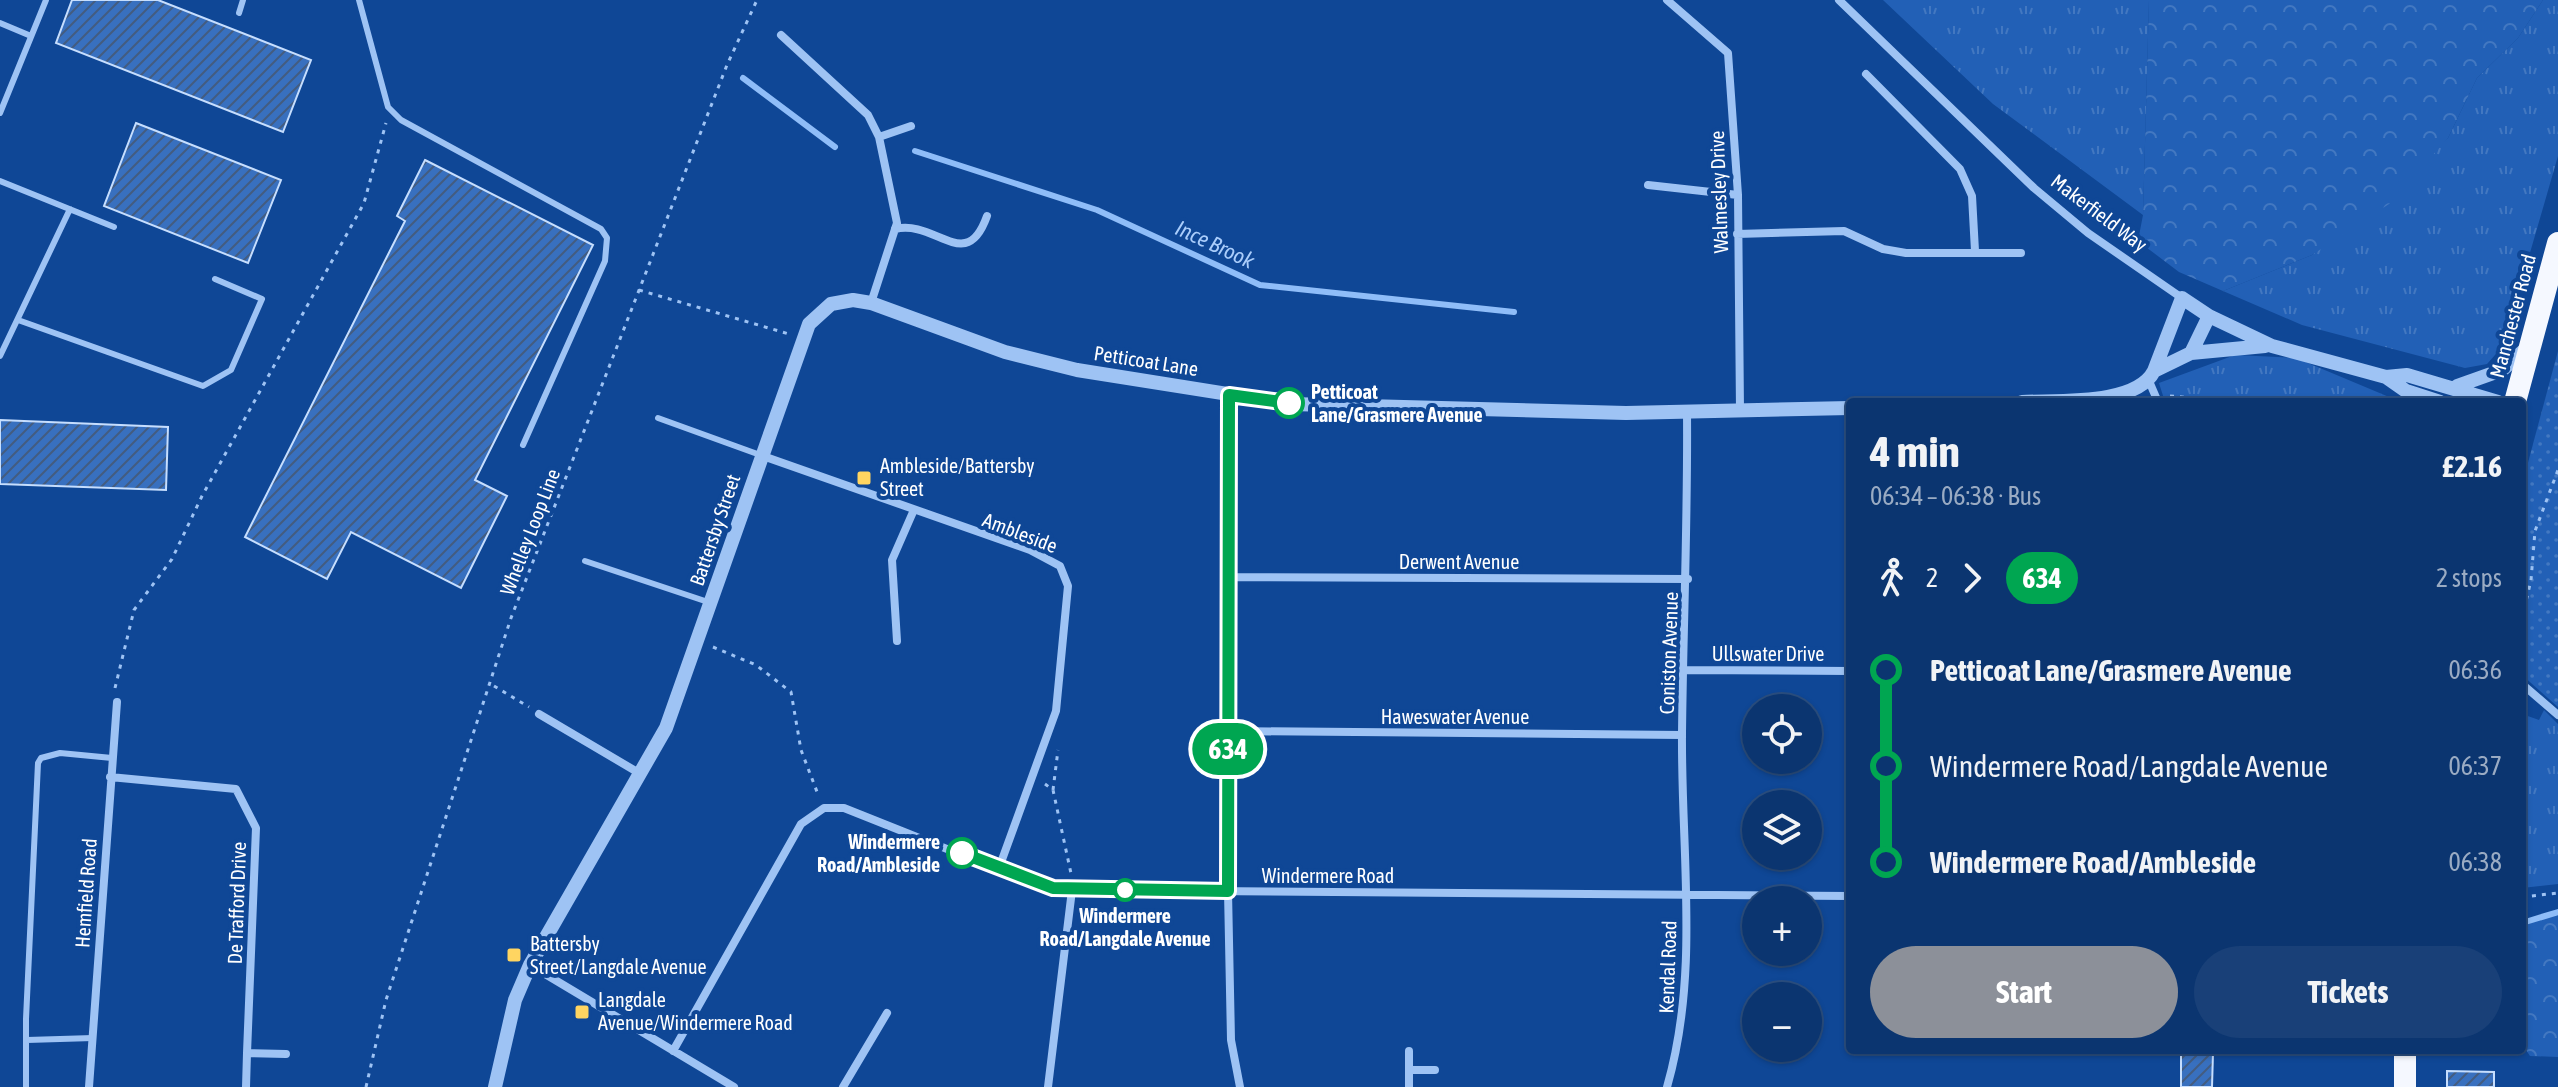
<!DOCTYPE html>
<html lang="en">
<head>
<meta charset="utf-8">
<style>
  body { margin:0; font-family:"Asap Condensed",sans-serif; background:#194078; color:#f1f3f6; height:100vh; display:flex; flex-direction:column; font-size:30px; white-space:nowrap }
  * { box-sizing:border-box; margin:0 }
  p { font-size:26px; color:#9aabc3 }
  .icon { flex:none; width:44px; height:44px; fill:none; stroke:currentColor; stroke-width:2; stroke-linecap:round; stroke-linejoin:round }
  .map { position:relative; flex:1; overflow:hidden }
  .sheet { position:absolute; left:1846px; top:398px; width:680px; height:656px; display:flex; flex-direction:column; background:#0b3570; border-radius:8px; box-shadow:0 2px 6px #0004,0 0 0 2px #2b5083 }
  .sheet>* { flex:none }
  .badge { padding:0 16px; border-radius:26px; font-size:28px; line-height:52px }
  .tools { position:absolute; left:1742px; top:694px; display:grid; gap:16px }
  .tools a { display:grid; place-items:center; width:80px; height:80px; border-radius:50%; background:#0b3570; box-shadow:0 2px 6px #0004,0 0 0 2px #2b5083; font-size:40px }
  .map>.badge { position:absolute; translate:-50% -50%; box-shadow:0 0 0 4px #fff }
  .legs { display:flex; align-items:center; gap:12px; height:88px; padding:0 24px; font-size:26px }
  .legs p { margin-inline-start:auto }
  .overview { display:flex; align-items:center; justify-content:space-between; height:136px; padding:0 24px }
  h1 { font-size:44px; font-weight:700; line-height:60px }
  .primary-button { display:flex; gap:16px; margin-top:auto; padding:16px 24px }
  .primary-button a { flex:1; height:92px; border-radius:48px; background:#8c9099; color:#fff; font-size:32px; font-weight:700; line-height:92px; text-align:center }
  .primary-button a+a { background:#194078; color:#f1f3f6 }
  ul { padding:0 24px; list-style:none }
  li { display:flex; align-items:center; gap:28px; height:96px; font-size:30px }
  li i { display:grid; place-items:center; width:12px; height:100%; margin:0 10px; background:currentColor }
  li i::after { content:''; width:20px; height:20px; margin:-10px; border:6px solid; border-radius:50%; background:#0b3570 }
  li p { margin-inline-start:auto }
  li:first-child i { background:linear-gradient(#0000 50%,currentColor 0) }
  li:last-child i { background:linear-gradient(currentColor 50%,#0000 0) }
  .map>svg:first-child { display:block }
  .grass { fill:url(#grass-tufts) }
  .forest { fill:url(#forest-crowns) }
  .park { fill:url(#park-dots) }
  .lines { fill:none; stroke-linecap:round; stroke-linejoin:round }
  .stream { stroke:#8fbdf8; stroke-width:6 }
  .building { fill:url(#building-hatch); stroke:#c6defe; stroke-width:2 }
  .path { stroke:#9ec3f4; stroke-width:3; stroke-dasharray:4 6; stroke-linecap:butt }
  .service { stroke:#9ec3f4; stroke-width:6 }
  .minor { stroke:#9ec3f4; stroke-width:8 }
  .tertiary { stroke:#9ec3f4; stroke-width:14 }
  .trunk { stroke:#f5f8ff; stroke-width:22 }
  .line-1-casing { stroke:#fff; stroke-width:18 }
  .line-1 { stroke:#00a651; stroke-width:12 }
  .stop-1-dot { fill:#fff; stroke:#00a651; stroke-width:4 }
  .poi-dot { fill:#ffd561; stroke:#0f4796; stroke-width:3 }
  .labels { text-anchor:middle; stroke-width:8; stroke-linejoin:round; paint-order:stroke }
  .street-label { font-size:20px; fill:#fff; stroke:#0f4796 }
  .stop-label { font-size:20px; font-weight:bold; fill:#fff; stroke:#0f4796; text-anchor:start }
  .poi-label { font-size:20px; fill:#fff; stroke:#0f4796; text-anchor:start }
  .water-label { font-size:22px; font-style:italic; fill:#aacdfb; stroke:#0f4796 }
</style>
</head>
<body>
<div class="map">
<svg width="2558" height="1087" viewBox="0 0 2558 1087">
  <defs>
    <pattern id="grass-tufts" width="24" height="20" patternUnits="userSpaceOnUse" patternTransform="scale(2)"><rect width="24" height="20" fill="#2260b6"/><path d="M3 7l-1-3M5 7V3M7 7l1-3M15 17l-1-3M17 17v-4M19 17l1-3" fill="none" stroke="#4378c1"/></pattern>
    <pattern id="forest-crowns" width="20" height="18" patternUnits="userSpaceOnUse" patternTransform="scale(2)"><rect width="20" height="18" fill="#2260b6"/><path d="M2 6a3 3 0 1 1 6 0M12 15a3 3 0 1 1 6 0" fill="none" stroke="#4378c1"/></pattern>
    <pattern id="park-dots" width="8" height="8" patternUnits="userSpaceOnUse" patternTransform="scale(2)"><rect width="8" height="8" fill="#2260b6"/><path d="M2 2h.1M6 6h.1" fill="none" stroke="#4378c1" stroke-width="1.8" stroke-linecap="round"/></pattern>
    <pattern id="building-hatch" width="6" height="6" patternUnits="userSpaceOnUse" patternTransform="scale(2)"><rect width="6" height="6" fill="#3870bf"/><path d="M-1 1l2-2M0 6l6-6M5 7l2-2" fill="none" stroke="#435c80"/></pattern>
  </defs>
  <rect width="100%" height="100%" fill="#0f4796"/>
  <!-- grass -->
  <path class="grass" d="M1883,0H2149L2143,215L1993,104Z
    M2543,0H2558V156L2503,346L2487,364L2465,368L2302,325L2223,291L2312,255L2448,138L2477,78L2518,38Z
    M2235,355L2296,358L2401,402H2165L2159,383Z
    M2544,710L2558,724V884L2522,888V714L2539,720Z"/>
  <!-- forest -->
  <path class="forest" d="M2149,0H2543L2518,38L2477,78L2448,138L2389,204L2312,255L2223,291L2179,272L2138,241L2143,215Z
    M2558,912V1057L2530,1056L2522,1044V923Z"/>
  <!-- park -->
  <path class="park" d="M2558,351V707L2522,675V485Z"/>
  <g class="lines">
    <!-- stream -->
    <path class="stream" d="M743,78L835,147
      M915,151L1097,210L1260,285L1514,312
      M2522,923L2558,912"/>
  </g>
  <!-- building -->
  <path class="building" d="M72,0H158L311,60L283,132L56,43Z
    M136,123L281,180L248,263L104,206Z
    M425,160L593,245L475,480L507,496L461,588L351,532L327,579L245,537L405,221L397,216Z
    M0,420L168,427L166,490L0,484Z
    M2181,1050L2213,1053L2212,1087H2181Z
    M2447,1071L2494,1072V1087H2447Z"/>
  <g class="lines">
    <!-- path -->
    <path class="path" d="M639,290L789,334
      M2170,396L2242,402
      M2522,619L2531,580L2535,531L2558,470
      M713,647L756,665L791,692L801,750L819,797
      M494,686L529,707
      M115,688L134,610L172,559L202,496L364,203L386,123
      M1045,784L1053,790L1072,878
      M1053,790L1058,750
      M2522,897L2558,893
      M366,1087L386,1000L511,618L727,65L757,0"/>
    <!-- service -->
    <path class="service" d="M359,0L388,107L401,120L601,229L607,238L605,261L523,445
      M239,13L243,0
      M0,23L31,36
      M0,113L46,0
      M0,181L114,227
      M18,320L203,386L231,370L262,299L215,279
      M0,356L70,209
      M658,418L763,456
      M585,561L711,603
      M27,1040L93,1038
      M26,1087V1019L38,763L41,758L60,753L112,758"/>
    <!-- minor -->
    <path class="minor" d="M1667,0L1728,53L1738,195L1740,411
      M1839,0L2034,188L2088,233L2182,298
      M781,35L868,115L879,137L897,223L871,303
      M1866,74L1960,169L1972,196L1975,251
      M879,137L911,126
      M1648,185L1738,195
      M895,229C936,219 966,275 987,216
      M1737,234L1844,231L1883,249L1906,253H2021
      M2149,381L2158,402
      M1229,395L1228,891L1231,1040L1240,1087
      M763,456L1030,550L1060,566L1068,586L1056,711L999,868
      M1230,577L1688,579
      M897,641L892,560L913,512
      M1685,670L1850,671
      M2522,684L2558,715
      M539,714L639,773
      M1229,731L1682,735
      M110,777L236,789L256,828L247,1053
      M530,965L734,1087
      M673,1051L801,824L824,808H844L1030,882L1072,890L1850,896
      M1409,1051V1070H1435
      M89,1087L117,702
      M246,1087L247,1053L286,1054
      M843,1087L887,1013
      M1048,1087L1072,890
      M1409,1087V1070
      M1667,1087C1700,973 1681,853 1682,735C1683,627 1688,520 1687,412"/>
    <!-- tertiary -->
    <path class="tertiary" d="M2191,353L2209,316
      M2154,371L2191,353L2265,346
      M2386,377L2407,375L2498,402
      M2457,386L2502,370L2528,347
      M2022,402C2058,400 2136,406 2154,371L2182,298L2209,316L2272,346L2386,377L2406,391L2440,402
      M495,1087L515,1000L530,965L666,728L809,324L831,304L853,300L871,303L1005,352L1077,370L1291,404L1626,413L1850,408"/>
    <!-- trunk -->
    <path class="trunk" d="M2515,402L2558,243
      M2405,1087V1050"/>
  </g>
  <g class="lines">
    <defs>
      <path id="line-1" d="M962,853L1053,888L1228,891L1229,395L1289,403"/>
    </defs>
    <!-- line-1 casing -->
    <use href="#line-1" class="line-1-casing"/>
    <!-- line-1 -->
    <use href="#line-1" class="line-1"/>
  </g>
  <!-- markers -->
  <g class="stop-1-dot">
    <circle cx="1289" cy="403" r="14"/>
    <circle cx="962" cy="853" r="14"/>
    <circle cx="1125" cy="890" r="10"/>
  </g>
  <g class="poi-dot">
    <rect x="856" y="470" width="16" height="16" rx="4"/>
    <rect x="506" y="947" width="16" height="16" rx="4"/>
    <rect x="574" y="1004" width="16" height="16" rx="4"/>
  </g>
  <g class="labels">
    <!-- street labels -->
    <g class="street-label">
      <text transform="translate(1719 192) rotate(-92)" y="7">Walmesley Drive</text>
      <text transform="translate(2099 213) rotate(37)" y="7">Makerfield Way</text>
      <text transform="translate(2513 316) rotate(-75)" y="7">Manchester Road</text>
      <text transform="translate(1146 361) rotate(9)" y="7">Petticoat Lane</text>
      <text transform="translate(715 530) rotate(-71)" y="7">Battersby Street</text>
      <text transform="translate(530 532) rotate(-69)" y="7">Whelley Loop Line</text>
      <text transform="translate(1020 533) rotate(21)" y="7">Ambleside</text>
      <text x="1459" y="569">Derwent Avenue</text>
      <text transform="translate(1669 653) rotate(-88)" y="7">Coniston Avenue</text>
      <text x="1768" y="661">Ullswater Drive</text>
      <text x="1455" y="724">Haweswater Avenue</text>
      <text x="1328" y="883">Windermere Road</text>
      <text transform="translate(86 893) rotate(-86)" y="7">Hemfield Road</text>
      <text transform="translate(237 903) rotate(-88)" y="7">De Trafford Drive</text>
      <text transform="translate(1668 967) rotate(-88)" y="7">Kendal Road</text>
    </g>
    <!-- stop labels -->
    <g class="stop-label">
      <text x="1311" y="399">Petticoat<tspan x="1311" dy="23">Lane/Grasmere Avenue</tspan></text>
      <text x="940" y="849" text-anchor="end">Windermere<tspan x="940" dy="23">Road/Ambleside</tspan></text>
      <text x="1125" y="923" text-anchor="middle">Windermere<tspan x="1125" dy="23">Road/Langdale Avenue</tspan></text>
    </g>
    <!-- poi labels -->
    <g class="poi-label">
      <text x="880" y="473">Ambleside/Battersby<tspan x="880" dy="23">Street</tspan></text>
      <text x="530" y="951">Battersby<tspan x="530" dy="23">Street/Langdale Avenue</tspan></text>
      <text x="598" y="1007">Langdale<tspan x="598" dy="23">Avenue/Windermere Road</tspan></text>
    </g>
    <!-- water labels -->
    <g class="water-label">
      <text transform="translate(1215 244) rotate(25)" y="8">Ince Brook</text>
    </g>
  </g>
</svg>
<div class="tools">
<a><svg class="icon" aria-label="locate" viewBox="0 0 24 24"><circle cx="12" cy="12" r="6"/><path d="M12 2v4M12 18v4M2 12h4M18 12h4"/></svg></a>
<a><svg class="icon" aria-label="layers" viewBox="0 0 24 24"><path d="M12 4l9 5-9 5-9-5zM3 14l9 5 9-5"/></svg></a>
<a>+</a>
<a>−</a>
</div>
<b class="badge" style="left:1228px;top:749px;background:#00a651;color:#fff">634</b>
<section class="sheet">
<div class="overview"><div><h1>4 min</h1><p>06:34 – 06:38 · Bus</p></div><b>£2.16</b></div>
<div class="legs"><svg class="icon" aria-label="walk" viewBox="0 0 24 24"><circle cx="13" cy="4" r="2"/><path d="M13 8l-2 6 4 7M11 14l-3 7M7 12l3-4h3l4 4"/></svg>2<svg class="icon" aria-label="forward" viewBox="0 0 24 24"><path d="M9 5l7 7-7 7"/></svg><b class="badge" style="background:#00a651;color:#fff">634</b><p>2 stops</p></div>
<ul>
<li><i style="color:#00a651"></i><b>Petticoat Lane/Grasmere Avenue</b><p>06:36</p></li>
<li><i style="color:#00a651"></i><span>Windermere Road/Langdale Avenue</span><p>06:37</p></li>
<li><i style="color:#00a651"></i><b>Windermere Road/Ambleside</b><p>06:38</p></li>
</ul>
<div class="primary-button"><a>Start</a><a>Tickets</a></div>
</section>
</div>
</body>
</html>
